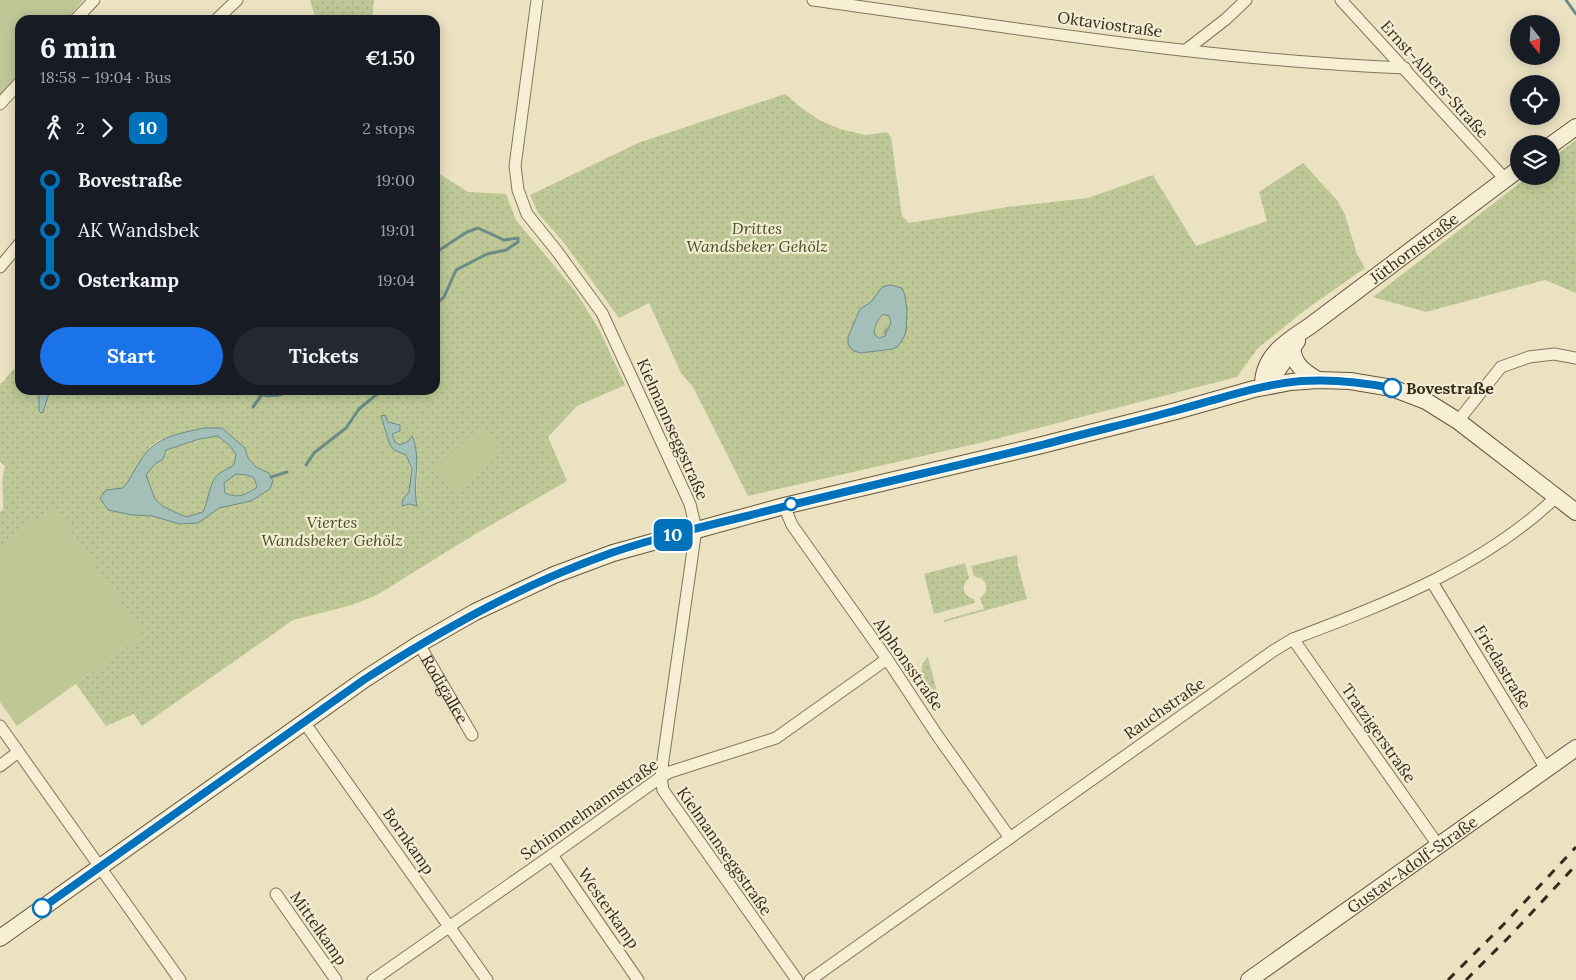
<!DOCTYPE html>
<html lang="en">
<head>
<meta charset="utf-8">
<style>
  body { margin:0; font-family:Lora,serif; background:#242831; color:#f1f3f6; height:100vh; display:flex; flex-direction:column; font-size:19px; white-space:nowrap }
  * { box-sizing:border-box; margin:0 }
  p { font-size:16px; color:#9ea1a6 }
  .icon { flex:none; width:28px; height:28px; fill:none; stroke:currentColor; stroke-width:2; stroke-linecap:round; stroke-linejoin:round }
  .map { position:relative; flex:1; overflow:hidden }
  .side { position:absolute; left:15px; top:15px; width:425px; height:380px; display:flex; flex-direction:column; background:#171b24; border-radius:15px; box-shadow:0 2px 12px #0003 }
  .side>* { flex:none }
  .badge { padding:0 10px; border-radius:8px; font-size:18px; line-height:32px }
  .needle { width:32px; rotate:162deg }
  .controls { position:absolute; left:1510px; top:15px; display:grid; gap:10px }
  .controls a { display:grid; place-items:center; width:50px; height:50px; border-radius:50%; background:#171b24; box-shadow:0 2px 12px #0003; font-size:25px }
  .map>.badge { position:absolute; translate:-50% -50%; box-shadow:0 0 0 2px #fff }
  .legs { display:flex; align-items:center; gap:8px; height:55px; padding:0 25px; font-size:16px }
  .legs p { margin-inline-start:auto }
  .overview { display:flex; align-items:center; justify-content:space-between; height:85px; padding:0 25px }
  h1 { font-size:28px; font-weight:700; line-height:38px }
  .action { display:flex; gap:10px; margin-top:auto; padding:10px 25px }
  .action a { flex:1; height:58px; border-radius:30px; background:#1a73e8; color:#fff; font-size:20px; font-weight:700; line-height:58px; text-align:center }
  .action a+a { background:#242831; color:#f1f3f6 }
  ul { padding:0 25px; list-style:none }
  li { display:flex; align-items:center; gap:18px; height:50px; font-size:19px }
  li i { display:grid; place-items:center; width:8px; height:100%; margin:0 6px; background:currentColor }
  li i::after { content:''; width:12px; height:12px; margin:-6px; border:4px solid; border-radius:50%; background:#171b24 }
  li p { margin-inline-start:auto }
  li:first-child i { background:linear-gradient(#0000 50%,currentColor 0) }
  li:last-child i { background:linear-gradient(currentColor 50%,#0000 0) }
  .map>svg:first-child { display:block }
  .grass { fill:url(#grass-dots); fill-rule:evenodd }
  .forest { fill:url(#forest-firs) }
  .garden { fill:#bec897 }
  .water { fill:#a4beb8; stroke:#6c8b86; fill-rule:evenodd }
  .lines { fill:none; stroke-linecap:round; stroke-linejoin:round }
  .stream { stroke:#6c8b86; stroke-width:3 }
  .street-casing { stroke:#84745a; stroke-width:13 }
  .secondary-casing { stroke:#65553d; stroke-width:18 }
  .street { stroke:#f6efd4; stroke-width:11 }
  .secondary { stroke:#f6efd4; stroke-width:16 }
  .rail { stroke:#342b1e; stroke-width:3; stroke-dasharray:9 9; stroke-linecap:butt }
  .line-1-casing { stroke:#fff; stroke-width:11 }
  .line-1 { stroke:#0072bc; stroke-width:8 }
  .stop-1-dot { fill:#fff; stroke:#0072bc; stroke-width:2.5 }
  .labels { text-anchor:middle; stroke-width:4.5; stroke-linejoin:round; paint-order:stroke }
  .street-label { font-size:16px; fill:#342b1e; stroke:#f3ecd1 }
  .park-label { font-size:16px; font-style:italic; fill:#414f25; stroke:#f3ecd1 }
  .stop-label { font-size:16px; font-weight:bold; fill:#342b1e; stroke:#f3ecd1; text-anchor:start }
</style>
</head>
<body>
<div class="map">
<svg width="1576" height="980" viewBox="0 0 1576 980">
  <defs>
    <pattern id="grass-dots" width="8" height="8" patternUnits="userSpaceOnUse" patternTransform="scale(1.25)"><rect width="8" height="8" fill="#bec897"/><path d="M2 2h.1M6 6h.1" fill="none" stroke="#a4ac82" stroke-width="1.8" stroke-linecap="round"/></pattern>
    <pattern id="forest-firs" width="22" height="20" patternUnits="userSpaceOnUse" patternTransform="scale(1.25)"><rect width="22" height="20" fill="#bec897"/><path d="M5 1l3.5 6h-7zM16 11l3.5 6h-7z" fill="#a4ac82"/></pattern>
  </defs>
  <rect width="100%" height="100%" fill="#ebe2c2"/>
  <!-- grass -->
  <path class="grass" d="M310,0H374L372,20H316Z
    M785,94L799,106L819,120L840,129L866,135L887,132L891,137L902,216L909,223L1008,207L1088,198L1153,175L1196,246L1267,221L1259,192L1303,163L1337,200L1345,215L1357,254L1365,268L1305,310L1257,349L1237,377L980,443L748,496L693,387L681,373L649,303L619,318L565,244L538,213L530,195L638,143ZM905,295L907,310L906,331L904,337L899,345L893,349L860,353L852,350L848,344L860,309L871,302Z
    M1576,140V293L1545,280L1426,312L1373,297L1529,176H1551V159Z
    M435,171L468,192L506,194L516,220L576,292L600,331L625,385L577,406L548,437L567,481L467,539L377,595L352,605L293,620L142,726L134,714L106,726L76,684L143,635L54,508L0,546V512L3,510C4,493 0,482 5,466L0,462V385L20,362V390H435ZM385,416L395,442L400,445L408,441C410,447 415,454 416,460C420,475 414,491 417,506L410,504L403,505C403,498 407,497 409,491C414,478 411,467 406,455L394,450ZM222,428L245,448L248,458L256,467L269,473L251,501L219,508L198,523L180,524L151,516L133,515L108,510L106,490L123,489L130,480L150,447L159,440Z
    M218,436L229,445L236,454L234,465C203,481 216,486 203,512L186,517L164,507L155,499L146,475L154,465L163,459L166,450L199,439Z
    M236,474L247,475L254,478L257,487C246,495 238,499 225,493L223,483Z
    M1017,555L1018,566L1027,599L944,622V620L984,609L980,598C987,593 989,586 982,579L974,576L971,566Z
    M965,563L969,578C960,586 963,596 974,599L975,603L934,614L924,574Z
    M928,657L939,699C925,692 914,668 928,657Z"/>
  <!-- forest -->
  <path class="forest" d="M883,314L889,316L891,322L885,336L879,338L874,334C875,325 877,320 883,314Z"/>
  <!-- garden -->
  <path class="garden" d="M0,0H83L66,20H20V72L0,95Z
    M479,427L502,452L457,495L434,470Z
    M54,507L144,635L17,726L0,702V546Z"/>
  <!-- water -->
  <path class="water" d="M890,285L902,288L905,295L907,310L906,331L904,337L899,345L893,349L860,353L852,350L848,344V337L860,309L871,302L882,287ZM883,314L889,316L891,322L885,336L879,338L874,334C875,325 877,320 883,314Z
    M39,390H50L43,412L41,413L39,411Z
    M385,415L388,422L400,425V431L392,434L395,442L400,445L408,441L412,436C422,458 412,484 417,506L410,504L402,506L403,499L409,492L412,469L406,455L394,450L390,445L381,416Z
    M203,428H222L245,448L248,458L256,467L269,473L273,481L270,489L251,501L219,508L198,523L180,524L152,516L132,515L108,510L100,498L106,490L123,488C131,479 135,468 142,458C157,436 179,434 203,428ZM218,436L229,445L236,454L234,465C230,468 224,470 220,473C209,480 209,500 203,512L186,517L164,507L155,499L146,475L154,465L163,459L166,450L199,439ZM236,474L247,475L254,478L257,487C246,495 238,499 225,493L224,483Z"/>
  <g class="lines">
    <!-- stream -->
    <path class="stream" d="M1566,0L1576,14
      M435,256V253L467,232L478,228L504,240L518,238V242L506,250L487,254L456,270L444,297L435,305
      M251,390C265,399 280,396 295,390
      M253,407L261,396
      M306,465L314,453L346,428L359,409L382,390
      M271,477L287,472"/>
    <defs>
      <g id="street">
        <path d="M537,0L515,166L518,190L527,214L556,250L602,313L690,504L696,529L663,760L661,777L663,790L797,980"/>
        <path d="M813,0C1009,27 1206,60 1405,68"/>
        <path d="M1341,0L1505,179"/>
        <path d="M75,20L94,0"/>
        <path d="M216,20L237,0"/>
        <path d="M1186,50L1226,19L1246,0"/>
        <path d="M0,104L20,82"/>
        <path d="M0,267L20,243"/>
        <path d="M1458,421L1501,367L1529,357L1554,354L1576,358"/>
        <path d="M784,506L792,525L887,659L937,735L1010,838"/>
        <path d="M1432,582L1546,769"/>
        <path d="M1293,639L1438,845"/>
        <path id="s1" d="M419,644L472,735"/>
        <path d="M304,722L487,980"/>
        <path d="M0,726L180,980"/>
        <path d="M0,766L18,752"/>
        <path d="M552,855L638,980"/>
        <path d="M276,894L336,980"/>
        <path d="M373,980L552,855L661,777L670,772L776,738L887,659"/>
        <path d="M810,980L1273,651L1293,639C1385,604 1484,567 1556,497"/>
      </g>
      <g id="secondary">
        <path d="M1551,145L1576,127"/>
        <path d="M1292,348C1294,365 1304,372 1318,380"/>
        <path id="s2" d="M1263,387C1262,356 1287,341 1310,326L1519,169"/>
        <path d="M1263,387L1273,377L1297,341"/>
        <path d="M0,938L365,679L419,644L475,612L554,575L613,553L784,506L1038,446L1176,411L1254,389L1291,382L1318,380L1350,381L1392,388L1426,401L1458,421L1576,512"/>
        <path id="s3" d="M1249,980L1576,748"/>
      </g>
    </defs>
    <!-- street casing -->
    <use href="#street" class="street-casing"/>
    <!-- secondary casing -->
    <use href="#secondary" class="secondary-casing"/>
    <!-- street -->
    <use href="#street" class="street"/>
    <!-- secondary -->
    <use href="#secondary" class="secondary"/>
    <!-- rail -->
    <path class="rail" d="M1448,980L1504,924L1576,847
      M1466,980L1510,936L1576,865"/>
  </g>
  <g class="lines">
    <defs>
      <path id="line-1" d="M42,908L365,679C445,628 521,585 611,553C655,538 701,527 747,516C845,491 944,469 1042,445C1086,433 1130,423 1174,411C1216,400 1257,385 1301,381C1331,379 1362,382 1392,388"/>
    </defs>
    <!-- line-1 casing -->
    <use href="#line-1" class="line-1-casing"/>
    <!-- line-1 -->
    <use href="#line-1" class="line-1"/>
  </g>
  <!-- markers -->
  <g class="stop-1-dot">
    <circle cx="1392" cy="388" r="9"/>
    <circle cx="791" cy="504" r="6"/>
    <circle cx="42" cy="908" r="9"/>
  </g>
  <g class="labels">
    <!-- street labels -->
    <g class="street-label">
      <text transform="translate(1110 24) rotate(8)" y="6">Oktaviostraße</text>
      <text transform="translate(1435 79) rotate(48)" y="6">Ernst-Albers-Straße</text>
      <text dy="6" stroke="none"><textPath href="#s2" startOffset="211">Jüthornstraße</textPath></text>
      <text transform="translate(673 429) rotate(66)" y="6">Kielmannseggstraße</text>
      <text transform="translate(909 664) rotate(55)" y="6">Alphonsstraße</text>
      <text transform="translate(1503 667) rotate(59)" y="6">Friedastraße</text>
      <text dy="6" stroke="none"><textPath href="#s1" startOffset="52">Rodigallee</textPath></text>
      <text transform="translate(1164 708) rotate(-35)" y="6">Rauchstraße</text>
      <text transform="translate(1379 733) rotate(55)" y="6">Tratzigerstraße</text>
      <text transform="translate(589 809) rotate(-35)" y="6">Schimmelmannstraße</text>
      <text transform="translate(409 841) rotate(55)" y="6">Bornkamp</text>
      <text transform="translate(725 851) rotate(55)" y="6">Kielmannseggstraße</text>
      <text dy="6" stroke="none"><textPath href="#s3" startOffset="200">Gustav-Adolf-Straße</textPath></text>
      <text transform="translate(609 908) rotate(55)" y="6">Westerkamp</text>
      <text transform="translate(319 928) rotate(55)" y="6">Mittelkamp</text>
    </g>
    <!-- park labels -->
    <g class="park-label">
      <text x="757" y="234">Drittes<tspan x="757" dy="18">Wandsbeker Gehölz</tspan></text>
      <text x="332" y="528">Viertes<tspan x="332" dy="18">Wandsbeker Gehölz</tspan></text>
    </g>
    <!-- stop labels -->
    <g class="stop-label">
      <text x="1406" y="394">Bovestraße</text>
    </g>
  </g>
</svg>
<div class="controls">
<a><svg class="needle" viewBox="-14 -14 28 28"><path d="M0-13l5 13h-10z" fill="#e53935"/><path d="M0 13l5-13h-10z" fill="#9ea1a6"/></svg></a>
<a><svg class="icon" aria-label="locate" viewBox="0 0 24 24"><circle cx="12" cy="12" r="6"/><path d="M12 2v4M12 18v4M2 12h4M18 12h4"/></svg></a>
<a><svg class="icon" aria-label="layers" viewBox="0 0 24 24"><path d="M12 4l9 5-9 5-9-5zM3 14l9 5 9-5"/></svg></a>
</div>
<b class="badge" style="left:673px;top:535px;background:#0072bc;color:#fff">10</b>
<section class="side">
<div class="overview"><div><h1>6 min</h1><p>18:58 – 19:04 · Bus</p></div><b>€1.50</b></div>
<div class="legs"><svg class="icon" aria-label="walk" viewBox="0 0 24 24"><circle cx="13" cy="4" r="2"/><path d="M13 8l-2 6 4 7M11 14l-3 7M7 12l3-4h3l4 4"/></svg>2<svg class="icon" aria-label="forward" viewBox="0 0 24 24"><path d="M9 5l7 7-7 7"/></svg><b class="badge" style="background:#0072bc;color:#fff">10</b><p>2 stops</p></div>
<ul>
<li><i style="color:#0072bc"></i><b>Bovestraße</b><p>19:00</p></li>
<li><i style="color:#0072bc"></i><span>AK Wandsbek</span><p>19:01</p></li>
<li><i style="color:#0072bc"></i><b>Osterkamp</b><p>19:04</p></li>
</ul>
<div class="action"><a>Start</a><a>Tickets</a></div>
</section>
</div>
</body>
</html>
